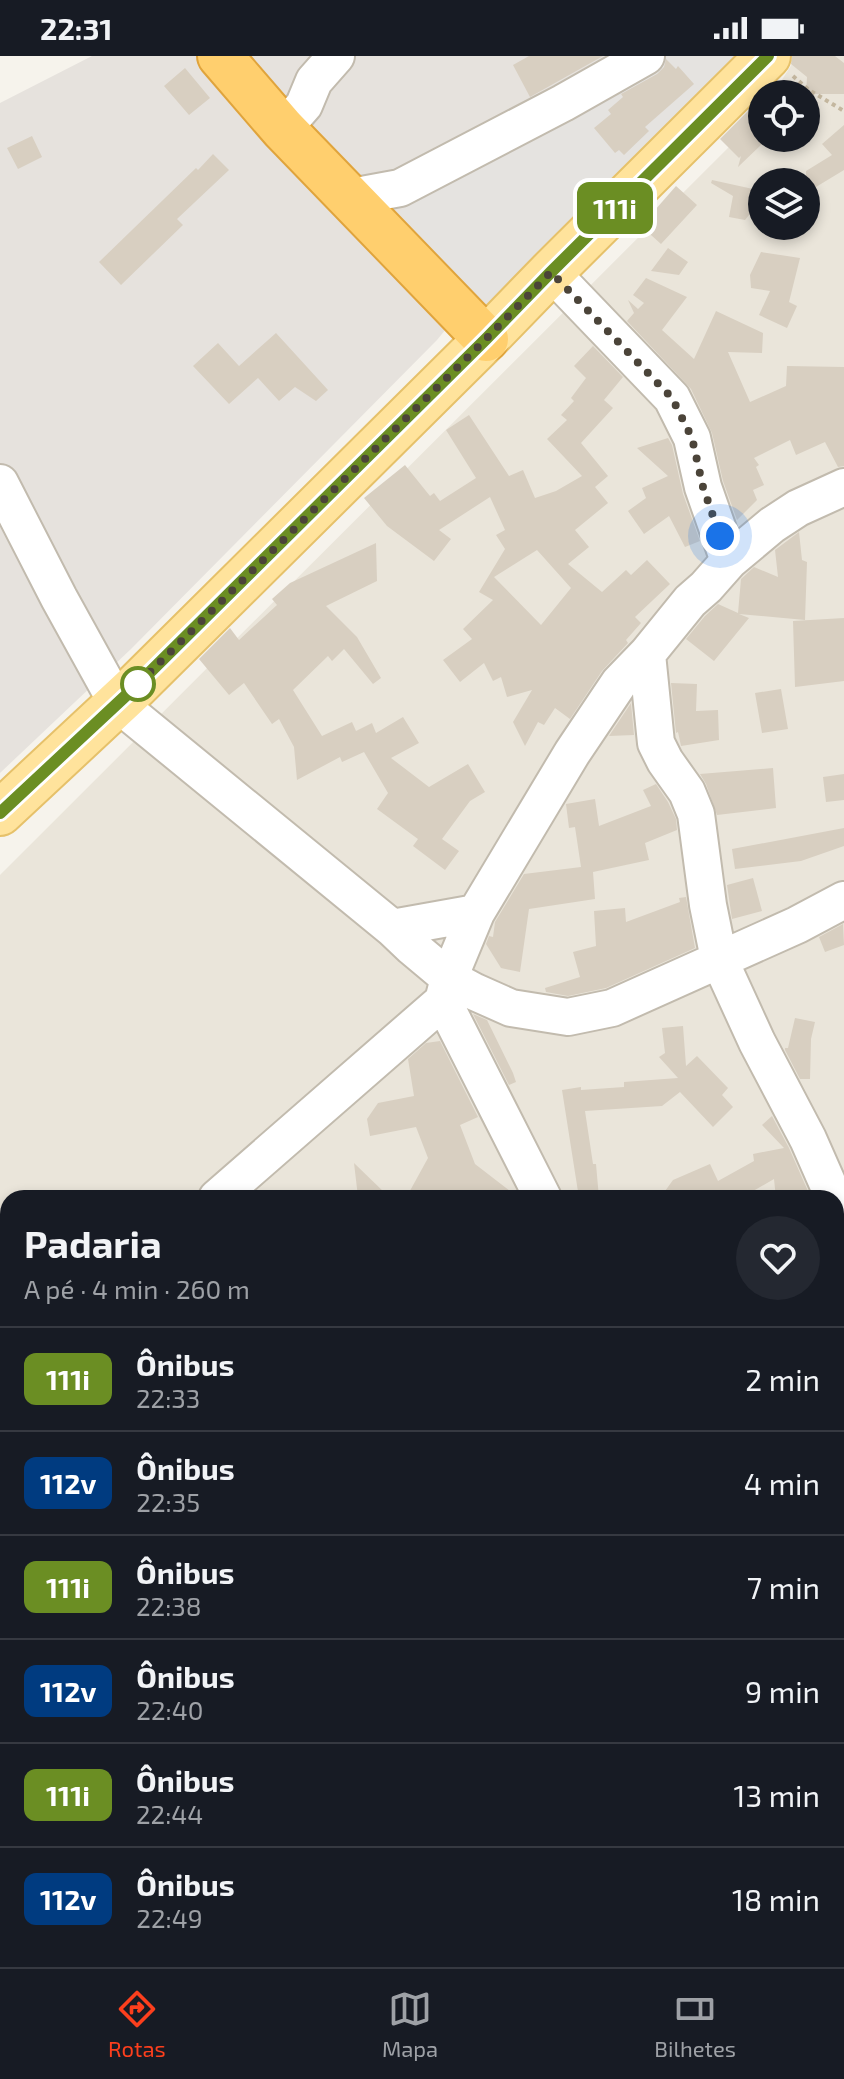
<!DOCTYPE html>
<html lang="pt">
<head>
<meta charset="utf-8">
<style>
  body { margin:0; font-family:"Exo 2",sans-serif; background:#242831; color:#f1f3f6; height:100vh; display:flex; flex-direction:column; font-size:30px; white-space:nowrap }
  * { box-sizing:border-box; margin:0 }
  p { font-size:26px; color:#9ea1a6 }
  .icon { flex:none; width:44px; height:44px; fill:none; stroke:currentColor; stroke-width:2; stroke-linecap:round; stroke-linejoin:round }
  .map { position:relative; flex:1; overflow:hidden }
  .details { position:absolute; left:0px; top:1134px; width:844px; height:778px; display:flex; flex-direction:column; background:#171b24; border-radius:24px 24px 0 0; box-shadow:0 4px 12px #0003 }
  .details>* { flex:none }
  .badge { padding:0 16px; border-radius:12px; font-size:28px; line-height:52px }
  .controls { position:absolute; left:748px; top:24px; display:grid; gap:16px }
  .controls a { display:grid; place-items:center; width:72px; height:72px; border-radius:50%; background:#171b24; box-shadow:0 4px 12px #0003; font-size:40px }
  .you { position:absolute; width:40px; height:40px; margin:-20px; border:6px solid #fff; border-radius:50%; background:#1a73e8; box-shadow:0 0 0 12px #1a73e833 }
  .map>.badge { position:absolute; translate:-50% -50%; box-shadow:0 0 0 4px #fff }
  .round { display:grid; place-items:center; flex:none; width:84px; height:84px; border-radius:42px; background:#242831 }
  .head { display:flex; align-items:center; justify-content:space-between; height:136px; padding:0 24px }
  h1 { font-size:38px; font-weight:700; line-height:60px }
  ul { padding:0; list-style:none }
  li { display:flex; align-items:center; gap:24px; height:104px; padding:0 24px; border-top:2px solid #363941 }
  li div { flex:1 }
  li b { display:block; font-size:30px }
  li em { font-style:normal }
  li .badge { min-width:88px; font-weight:700; text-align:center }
  .status { display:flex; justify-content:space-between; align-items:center; height:56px; padding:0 40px; background:#171b24; direction:ltr }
  .status svg { height:22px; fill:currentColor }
  .tabs { display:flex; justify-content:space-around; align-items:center; height:112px; border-top:2px solid #363941; background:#171b24; font-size:22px; color:#9ea1a6 }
  .tabs a { display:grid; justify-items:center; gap:4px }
  .tabs .selected { color:#fc3f1d }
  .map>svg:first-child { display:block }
  .residential { fill:#eae5da; fill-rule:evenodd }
  .industrial { fill:#e6e2dd }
  .parking { fill:#e5e3e0 }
  .building { fill:#d8cfc1; fill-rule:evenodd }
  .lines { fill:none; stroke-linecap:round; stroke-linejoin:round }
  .minor-casing { stroke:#c2bbae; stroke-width:40 }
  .major-casing { stroke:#e6c16a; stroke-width:48 }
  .highway-casing { stroke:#e0a43c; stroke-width:48 }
  .path { stroke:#c4b79f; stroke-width:4; stroke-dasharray:4 4; stroke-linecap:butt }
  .minor { stroke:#fff; stroke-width:36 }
  .major { stroke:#ffe39c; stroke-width:44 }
  .highway { stroke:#ffcf6e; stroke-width:44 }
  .line-casing { stroke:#fff; stroke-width:18 }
  .line { stroke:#6b8e23; stroke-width:12 }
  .walk { stroke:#4b4439; stroke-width:8; stroke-dasharray:0 14.4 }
  .stop-dot { fill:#fff; stroke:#6b8e23; stroke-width:4 }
</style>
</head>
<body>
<div class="status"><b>22:31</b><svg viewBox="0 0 49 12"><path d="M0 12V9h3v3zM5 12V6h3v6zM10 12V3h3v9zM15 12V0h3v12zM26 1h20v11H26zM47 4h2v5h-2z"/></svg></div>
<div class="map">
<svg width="844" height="1911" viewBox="0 0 844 1911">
  <rect width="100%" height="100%" fill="#f6f3ec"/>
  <!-- residential -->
  <path class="residential" d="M797,0H844V1911H0V819L758,62L762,82H806V38H773ZM762,126H806V170H762ZM8,1142H836V1904H8Z"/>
  <!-- industrial -->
  <path class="industrial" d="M92,0H709L491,218L437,284L131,593L0,717V47Z"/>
  <!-- parking -->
  <path class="parking" d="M648,0H736L488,256L395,158Z"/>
  <!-- building -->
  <path class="building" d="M529,0H603L530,41L513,9Z
    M792,0H835L844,7V38H806L807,21L791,8Z
    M666,3L676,13L678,10L694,28L645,71L649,75L624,99L619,94L615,97L594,72L611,58L608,54L623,41L621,38L657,18L664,11Z
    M185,12L210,42L189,59L164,30Z
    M762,41V88L738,111L741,100L739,102L720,83Z
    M844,69V114L806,137V115L832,99L822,88Z
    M32,80L42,101L18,113L7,92Z
    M213,98L229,114L177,163L183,169L121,229L99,206L196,112L198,114Z
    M712,124L762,135V158L754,153L745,164L729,161L733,140L711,127Z
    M676,130L697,149L661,188L641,170Z
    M668,192L688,206L679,219L651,215Z
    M761,196L800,202L789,246L797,250L787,272L759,259L770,235L751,232L750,219Z
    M646,222L687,241L662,274L694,303L716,255L763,277L762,297L728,296L750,346L786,330L787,310L844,311V410L838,411L825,386L796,399L790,384L754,402L759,409L756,411L764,429L753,434L757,444L737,464L723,425L712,377L691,333L627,265L634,257L628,244L638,253L644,247L633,239Z
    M276,277L328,334L316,345L295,331L279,345L258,322L229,348L193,310L218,287L239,310Z
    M593,290L623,321L604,344L613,352L581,387L608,420L595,431L608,447L575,474L589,491L568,508L602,536L626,514L631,519L647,504L670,528L635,561L641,567L626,584L628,587L602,615L570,663L555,652L544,669L538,666L525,690L513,666L532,634L507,641L501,621L493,625L484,607L460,626L443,604L472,583L463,573L493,544L479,536L505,493L496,479L505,474L490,441L439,474L451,483L434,505L387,470L364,442L405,409L430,440L434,437L440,445L476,422L446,374L469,359L509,420L523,414L535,442L556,435L582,420L547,383L567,364L561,359L574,345L571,342L586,322L574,310ZM537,494L571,532L541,569L494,521Z
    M668,382L672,389L683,438L700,485L685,491L669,460L644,478L628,455L646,442L642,432L668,420L637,392Z
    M799,476L802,504L807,506L805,564L739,558L749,562L714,605L686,583L705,560L718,548L738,557L741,523L754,511L778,521L775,494Z
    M376,487L377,525L326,550L357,581L381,622L373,628L344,593L332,605L328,600L293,634L322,680L352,666L356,675L372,667L376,677L403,661L419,687L391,702L429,731L468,708L485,736L470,745L442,783L459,795L445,814L413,790L418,783L377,753L388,737L364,696L342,706L340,701L297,724L294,691L279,663L272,668L244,627L229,639L199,603L230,572L239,584L277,549L272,543L290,527Z
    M844,562V625L795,631L793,565Z
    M671,627L697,628L696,655L718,654L719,684L681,690L678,676L676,677Z
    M781,633L788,673L762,677L755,637Z
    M631,647L634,679L609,680Z
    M773,712L776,752L717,759L706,728L700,718Z
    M844,718V744L826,746L823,721Z
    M656,728L668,746L676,763L677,774L645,787L649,804L593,816L595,843L529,853L520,916L501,912L486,888L489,880L493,881L495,866L524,818L581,811L575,771L569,772L566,748L595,743L599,770L651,750L643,734Z
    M844,772V790L801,805L735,813L732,793Z
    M753,822L762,855L732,863L727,829Z
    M686,841L695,892L606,932L568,940L546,936L545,932L580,921L573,896L596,890L594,855L625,852L626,866L680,846L679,842Z
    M843,868L844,889L825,896L819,881Z
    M473,958L487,964L513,1017L516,1026L509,1029Z
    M795,962L815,966L811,983L810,1023H800L785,994V992H788Z
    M683,970L686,1010L697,1000L728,1032L722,1039L733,1051L713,1071L680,1036L662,1050L585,1055L593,1108H596L599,1142H579L562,1034L581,1031V1034L624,1031V1026L678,1022L659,1001L665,997L662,972Z
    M440,985L478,1061L460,1069L475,1108L519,1142H406L428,1102L416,1071L370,1080L367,1063L378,1047L414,1040L408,1003L426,987Z
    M772,1060L789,1092L811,1142H776L774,1123L741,1142H660L673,1124L710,1108L718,1125L754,1105L753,1098L784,1092L762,1069Z
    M354,1107L387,1139L358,1141Z"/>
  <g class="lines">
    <defs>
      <path id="minor" d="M283,73L304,49L314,25L336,0
        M351,141L400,132L563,47L646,0
        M551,216L672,342L692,382L703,431L729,505
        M0,427L59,542L117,647L392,872L412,891L449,922L475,936L511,952L568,961L612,952L797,869L844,844
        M647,598L656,687L665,705L687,736L696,758L708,849L719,903L757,986L808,1083L834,1142
        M392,872L476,857
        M443,945L543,1142
        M217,1142L443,945L449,922L476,857L572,697L619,627L647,598L690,545L706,531L729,505L772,469L798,452L844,431
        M0,1202L8,1203
        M0,1354L8,1346
        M836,1367L844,1364
        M0,1762L8,1765
        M836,1808L844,1799
        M765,1904L768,1911
        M472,1911V1904
        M709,1911L723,1904"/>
      <path id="major" d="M0,757L134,632L486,283L551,216L768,0"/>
      <path id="highway" d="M220,0L283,73L486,283"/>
    </defs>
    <!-- minor casing -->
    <use href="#minor" class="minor-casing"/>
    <!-- major casing -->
    <use href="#major" class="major-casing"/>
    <!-- highway casing -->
    <use href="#highway" class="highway-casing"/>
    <!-- path -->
    <path class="path" d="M793,20L809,34L844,55"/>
    <!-- minor -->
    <use href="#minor" class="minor"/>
    <!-- major -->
    <use href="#major" class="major"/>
    <!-- highway -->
    <use href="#highway" class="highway"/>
  </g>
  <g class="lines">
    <defs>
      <path id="line" d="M0,757L134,632L486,283L551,216L768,0"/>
    </defs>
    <!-- line casing -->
    <use href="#line" class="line-casing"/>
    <!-- line -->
    <use href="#line" class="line"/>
    <!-- walk -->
    <path class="walk" d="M138,628L134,632L486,283L551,216L672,342L692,382L703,431L720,480"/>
  </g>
  <!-- markers -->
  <circle class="stop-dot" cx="138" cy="628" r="16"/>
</svg>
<div class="controls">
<a><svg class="icon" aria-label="locate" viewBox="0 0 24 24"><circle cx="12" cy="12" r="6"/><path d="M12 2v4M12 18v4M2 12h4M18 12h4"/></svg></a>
<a><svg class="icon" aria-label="layers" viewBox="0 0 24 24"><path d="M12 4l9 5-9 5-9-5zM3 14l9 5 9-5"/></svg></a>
</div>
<div class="you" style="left:720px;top:480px"></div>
<b class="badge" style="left:615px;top:152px;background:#6b8e23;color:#fff">111i</b>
<section class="details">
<div class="head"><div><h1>Padaria</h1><p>A pé · 4 min · 260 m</p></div><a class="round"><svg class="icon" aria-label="heart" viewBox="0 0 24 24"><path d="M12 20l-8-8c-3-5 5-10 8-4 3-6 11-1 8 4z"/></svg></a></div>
<ul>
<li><span class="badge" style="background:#6b8e23;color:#fff">111i</span><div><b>Ônibus</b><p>22:33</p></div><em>2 min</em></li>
<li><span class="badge" style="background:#003b80;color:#fff">112v</span><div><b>Ônibus</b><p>22:35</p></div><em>4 min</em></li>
<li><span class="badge" style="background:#6b8e23;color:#fff">111i</span><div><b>Ônibus</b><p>22:38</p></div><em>7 min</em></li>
<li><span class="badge" style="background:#003b80;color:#fff">112v</span><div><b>Ônibus</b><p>22:40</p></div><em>9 min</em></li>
<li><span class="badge" style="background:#6b8e23;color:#fff">111i</span><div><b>Ônibus</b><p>22:44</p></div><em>13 min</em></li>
<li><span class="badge" style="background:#003b80;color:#fff">112v</span><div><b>Ônibus</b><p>22:49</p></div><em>18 min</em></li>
</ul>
</section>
</div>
<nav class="tabs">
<a class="selected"><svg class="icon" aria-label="directions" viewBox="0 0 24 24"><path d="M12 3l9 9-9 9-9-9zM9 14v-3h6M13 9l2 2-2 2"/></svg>Rotas</a>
<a><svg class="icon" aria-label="map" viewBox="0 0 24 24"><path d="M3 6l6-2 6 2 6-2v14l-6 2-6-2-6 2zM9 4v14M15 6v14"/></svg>Mapa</a>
<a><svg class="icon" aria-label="tickets" viewBox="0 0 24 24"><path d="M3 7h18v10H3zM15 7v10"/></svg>Bilhetes</a>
</nav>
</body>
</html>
